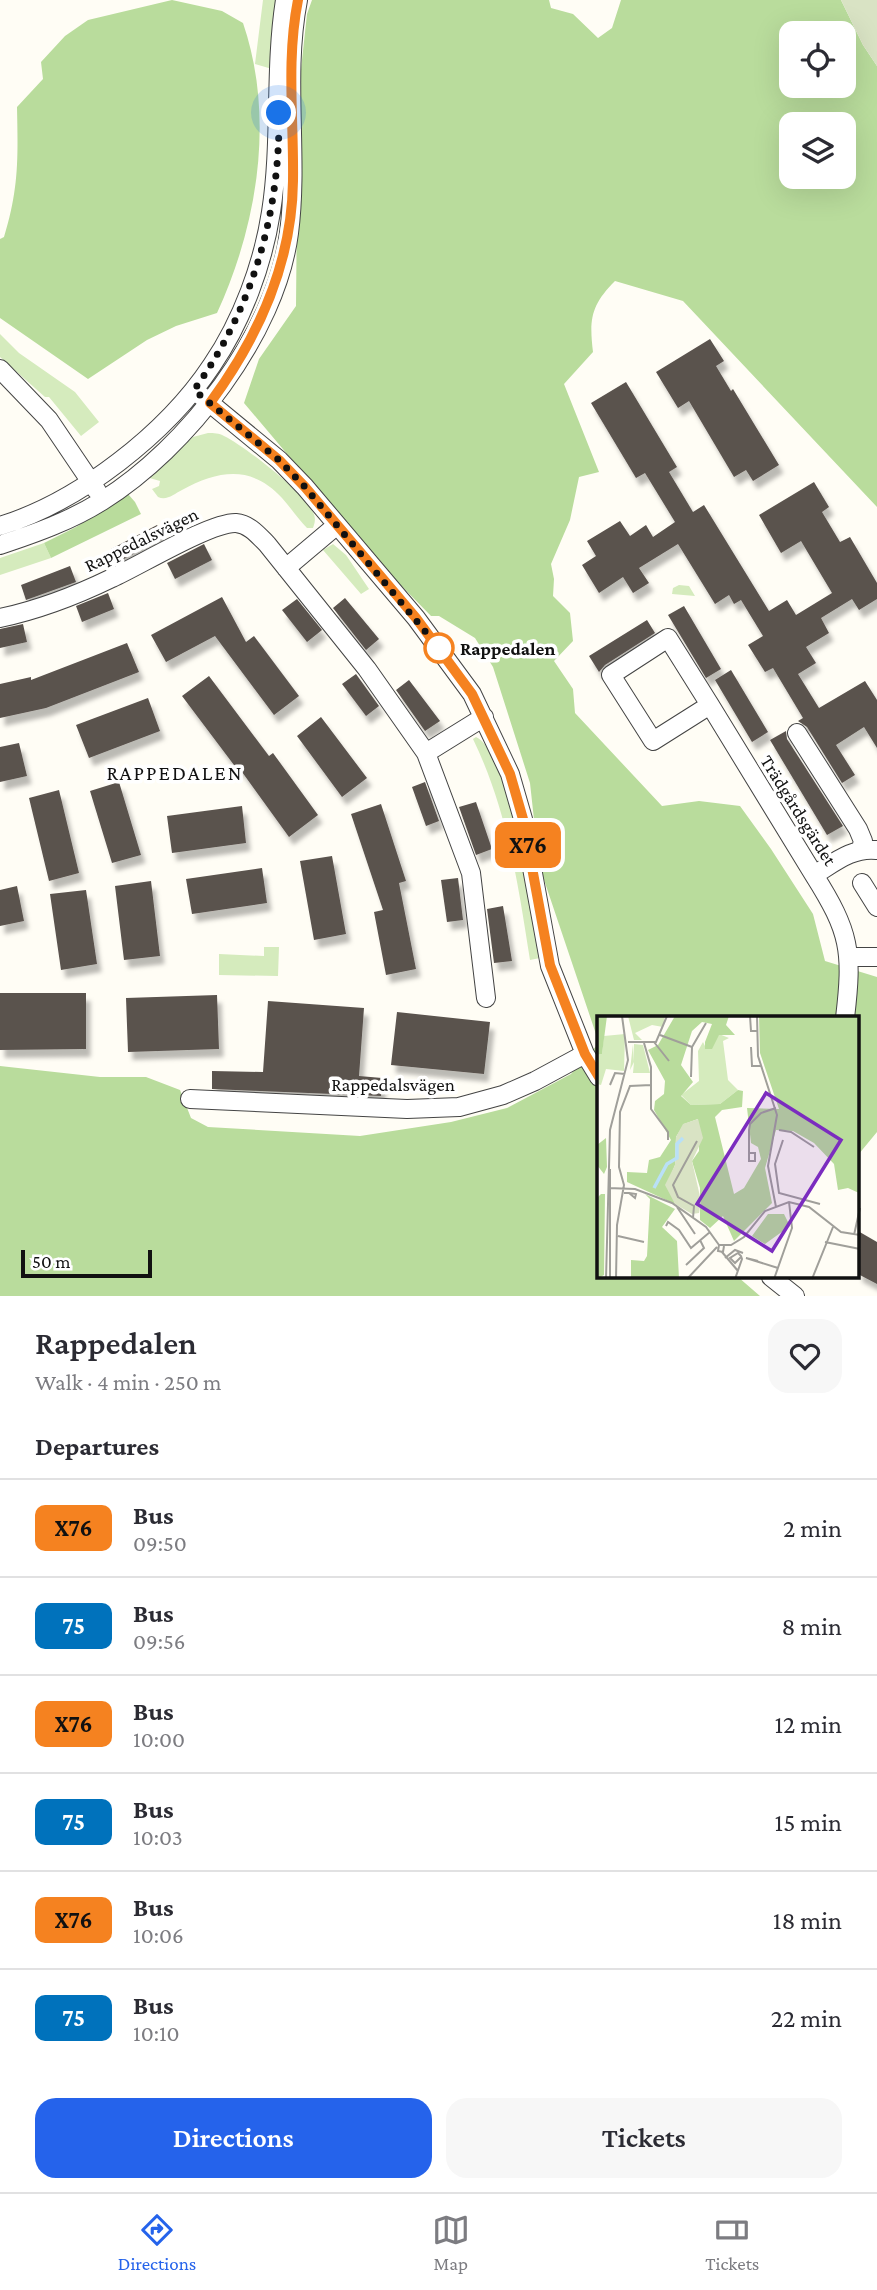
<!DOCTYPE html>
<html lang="en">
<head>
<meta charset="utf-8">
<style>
  body { margin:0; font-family:"Crimson Pro",serif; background:#f7f7f7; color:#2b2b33; height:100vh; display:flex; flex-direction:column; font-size:26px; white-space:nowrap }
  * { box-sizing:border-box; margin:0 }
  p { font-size:23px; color:#7c7c81 }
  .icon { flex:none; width:38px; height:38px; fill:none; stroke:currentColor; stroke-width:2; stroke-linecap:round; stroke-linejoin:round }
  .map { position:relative; height:1296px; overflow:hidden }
  .panel { display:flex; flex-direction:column; background:#fff; flex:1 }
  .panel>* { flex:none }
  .badge { padding:0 14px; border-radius:10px; font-size:24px; line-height:46px }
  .tools { position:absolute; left:779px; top:21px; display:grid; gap:14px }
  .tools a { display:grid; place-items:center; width:77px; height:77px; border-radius:14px; background:#fff; box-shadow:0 7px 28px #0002; font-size:35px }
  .scale { position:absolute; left:21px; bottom:18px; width:131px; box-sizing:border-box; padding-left:7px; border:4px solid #111; border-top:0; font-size:19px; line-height:24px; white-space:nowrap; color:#111; -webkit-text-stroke:5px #fff; paint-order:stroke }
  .you { position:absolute; width:35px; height:35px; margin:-18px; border:5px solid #fff; border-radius:50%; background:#1a73e8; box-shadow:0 0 0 10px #1a73e833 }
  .map>.badge { position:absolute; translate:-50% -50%; box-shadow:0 0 0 4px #fff }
  h2 { padding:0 35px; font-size:26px; line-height:63px }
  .round { display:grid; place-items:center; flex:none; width:74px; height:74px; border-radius:21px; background:#f7f7f7 }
  .summary { display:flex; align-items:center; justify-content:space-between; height:119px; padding:0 35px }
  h1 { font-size:33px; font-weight:600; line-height:52px }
  .primary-button { display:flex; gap:14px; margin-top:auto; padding:14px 35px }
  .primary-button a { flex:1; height:80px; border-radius:21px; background:#2563eb; color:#fff; font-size:28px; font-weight:600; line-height:80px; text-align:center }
  .primary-button a+a { background:#f7f7f7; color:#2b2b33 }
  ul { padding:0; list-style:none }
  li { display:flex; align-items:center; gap:21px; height:98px; padding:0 35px; border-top:2px solid #e1e1e2 }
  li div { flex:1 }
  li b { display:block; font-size:26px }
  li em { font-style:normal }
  li .badge { min-width:77px; font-weight:700; text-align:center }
  .tab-bar { display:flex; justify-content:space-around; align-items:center; height:98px; border-top:2px solid #e1e1e2; background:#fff; font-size:19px; color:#7c7c81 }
  .tab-bar a { display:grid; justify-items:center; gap:4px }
  .tab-bar .on { color:#2563eb }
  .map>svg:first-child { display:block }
  .green { fill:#d5ebbd }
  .forest { fill:#b9dc9c; fill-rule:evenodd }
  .cemetery { fill:#d9e3c4 }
  .building { fill:#5a524d; filter:url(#shadow) }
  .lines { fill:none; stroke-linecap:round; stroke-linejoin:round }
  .minor-casing { stroke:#444; stroke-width:20 }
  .minor { stroke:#fff; stroke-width:18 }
  .line-casing { stroke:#fff; stroke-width:16 }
  .line { stroke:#f58220; stroke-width:10 }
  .walk { stroke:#111; stroke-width:7; stroke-dasharray:0 12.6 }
  .stop-dot { fill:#fff; stroke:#f58220; stroke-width:3.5 }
  .labels { text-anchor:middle; stroke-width:7; stroke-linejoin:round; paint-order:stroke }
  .street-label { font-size:19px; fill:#111; stroke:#fff }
  .stop-label { font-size:19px; font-weight:bold; fill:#111; stroke:#fff; text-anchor:start }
  .neighbourhood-label { font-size:21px; letter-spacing:2px; fill:#111; stroke:#fff }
  .inset-river { fill:none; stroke:#b9e0f7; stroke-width:3.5 }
  .inset-road { fill:none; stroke:#a09f9a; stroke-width:2 }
  .view { fill:#7b2cbf; fill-opacity:0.15; stroke:#7b2cbf; stroke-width:3.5 }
  .inset-edge { fill:none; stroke:#111; stroke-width:3.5 }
</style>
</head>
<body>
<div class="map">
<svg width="877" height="1296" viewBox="0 0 877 1296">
  <defs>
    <filter id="shadow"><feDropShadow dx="4.5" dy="8" stdDeviation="2" flood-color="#0004"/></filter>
  </defs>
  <rect width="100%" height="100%" fill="#fffdf5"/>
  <!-- green -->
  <path class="green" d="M263,0H277L272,69L255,64Z
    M0,334L19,353L75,392L99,422L81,436L49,397H45L0,357Z
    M208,433C214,433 219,433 224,436C246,447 302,491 313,512C316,518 315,523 313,528H307C298,519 291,508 282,498C252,465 219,470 182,490C174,494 167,501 158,497L152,489L159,486L160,481L146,477L193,437Z
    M44,543L51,558L0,575V558Z
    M333,544L346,555L369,589L361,594L323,550Z
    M679,585L689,586L695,596L672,594L673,588Z
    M476,737C510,752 531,918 540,958L530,960C518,883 507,809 473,739Z
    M264,947H279L278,976L219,975V954L264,956Z"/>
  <!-- forest -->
  <path class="forest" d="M172,0L222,11L243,23C275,117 258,224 217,313L176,326L147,340L88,379L0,318V239L4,237C19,188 18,158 17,107L43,79L41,62L65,36L88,20Z
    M312,0H549L551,8L573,14L598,38L612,28L621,0H841L863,45L877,66V507L683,301L615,281C591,305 589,319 593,352L564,384L599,472L579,477L570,520L551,564L554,579L553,596L570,613L573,641L554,661L573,689L575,713L662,806L699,801L740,806L771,849L813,914L825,961L877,977V1132L858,1155V1018H599V1277H738L760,1296H0V1066L100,1077H146L180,1090L191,1118L208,1127L360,1136L451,1122L507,1108L571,1074L599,1043L539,865L530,783L493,667L475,638L439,616H431L380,564L244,403L259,359L296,306L298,97L307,14ZM791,33H844V86H791ZM791,124H844V177H791Z
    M128,494L135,502L141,514L51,558L44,543L76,527Z"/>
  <!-- cemetery -->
  <path class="cemetery" d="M841,0H877V66L863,45Z"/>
  <!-- building -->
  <path class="building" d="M710,339L724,361L716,366L731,391L733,389L779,465L753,481L746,470L734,477L689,401L678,408L656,372Z
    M626,382L677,467L669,472L693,512L704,505L769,611L787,600L796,615L832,593L801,541L781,553L759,515L814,482L829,507L822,512L840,542L850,537L877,583V599L859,610L852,599L821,618L829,633L806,647L816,663L798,674L819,708L865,681L877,700V748L864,727L836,745L855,775L842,783L807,727L798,721L803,718L773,668L765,672L748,645L763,636L741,600L734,604L729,595L715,604L678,544L639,568L649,583L633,593L623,577L599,593L582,565L596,556L587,541L620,521L630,536L646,525L653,537L675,522L645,473L636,478L591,403Z
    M157,525L164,538L118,562L111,549Z
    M204,544L212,560L175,579L167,563Z
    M70,566L76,582L26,600L21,585Z
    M108,593L114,609L82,622L76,606Z
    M222,597L246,642L254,636L299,696L274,715L215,636L166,662L151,635Z
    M345,598L379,639L366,650L333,608Z
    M297,599L322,630L307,642L282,610Z
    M684,606L721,669L706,678L668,615Z
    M647,620L655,633L605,665L599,672L589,656Z
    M23,624L27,642L0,648V629Z
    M127,643L139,672L46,708L0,718V684L31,677V680Z
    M731,670L768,732L752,742L715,680Z
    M356,674L379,706L366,716L342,684Z
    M209,676L269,756L273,753L318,815L289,837L237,765V769L182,696Z
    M409,680L440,721L425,731L396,690Z
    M148,698L160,731L89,758L76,725Z
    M321,717L367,778L342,797L297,736Z
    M786,731L787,739L843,826L827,835L770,740Z
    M19,743L27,776L0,782V747Z
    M119,782L141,855L112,863L90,791Z
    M425,782L439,821L426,826L412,787Z
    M59,790L79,873L49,881L29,798Z
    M476,802L492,849L476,855L459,807Z
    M381,804L406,881L399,883L416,969L386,975L374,912L383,910L351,814Z
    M242,806L246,843L172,853L167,816Z
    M332,856L346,934L314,940L300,861Z
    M262,868L267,903L192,914L186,879Z
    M458,878L463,920L447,922L441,880Z
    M151,881L160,956L124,960L115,886Z
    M17,886L24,921L0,926V890Z
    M86,890L97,964L61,970L50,894Z
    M503,906L512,961L494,963L487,909Z
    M0,993H86V1049L0,1050Z
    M217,995L219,1049L128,1052L126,998Z
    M268,1001L364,1008L359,1076L382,1078L381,1096L212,1089V1071L263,1072Z
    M397,1012L490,1022L484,1074L391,1065Z
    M858,1231L877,1242V1284L858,1274Z"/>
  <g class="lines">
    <defs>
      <path id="minor" d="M0,369L49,420L97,491
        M194,390L279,460L305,487L416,618L472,694L510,774L523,819L550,966L585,1054L599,1077
        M0,526C79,502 167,433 212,365C242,321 263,264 271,212C282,142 274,70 285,0
        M0,545C36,533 70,521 102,501C187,448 276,334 289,233C299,156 283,77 298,0
        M286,568L337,525
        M0,618C38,610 77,595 112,578C139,566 211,522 236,523C249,524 258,535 267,544L367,669L426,753L471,873L486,998
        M710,705L653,741L611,675L668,638L710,705L814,875C850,932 853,951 845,1018
        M797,733L858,829L863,841L861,849
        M426,753L484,717
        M814,875C834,863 852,847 877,850
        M862,883L877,907
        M849,957H877
        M190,1099L407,1109L459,1107L503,1095L535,1081L585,1054
        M771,1277L795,1296"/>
    </defs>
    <!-- minor casing -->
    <use href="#minor" class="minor-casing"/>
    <!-- minor -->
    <use href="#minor" class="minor"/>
  </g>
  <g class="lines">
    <defs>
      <path id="line" d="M298,0C286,60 294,121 293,181C292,263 258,338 210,403L279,460L305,487L416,618L472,694L510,774L523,819L550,965L585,1054L599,1077"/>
    </defs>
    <!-- line casing -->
    <use href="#line" class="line-casing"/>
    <!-- line -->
    <use href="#line" class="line"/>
    <!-- walk -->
    <path class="walk" d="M279,113C280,213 253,308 194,390L279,460L305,487L439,648"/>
  </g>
  <!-- markers -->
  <circle class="stop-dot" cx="439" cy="648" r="14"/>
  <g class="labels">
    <!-- street labels -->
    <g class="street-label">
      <text transform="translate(141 539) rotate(-26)" y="7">Rappedalsvägen</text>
      <text transform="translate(799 810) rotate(58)" y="7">Trädgårdsgärdet</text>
      <text x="393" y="1091">Rappedalsvägen</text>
    </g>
    <!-- stop labels -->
    <g class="stop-label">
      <text x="460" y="655">Rappedalen</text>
    </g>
    <!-- neighbourhood labels -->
    <g class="neighbourhood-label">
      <text x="175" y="780">RAPPEDALEN</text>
    </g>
  </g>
  <!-- overview -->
  <g transform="translate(597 1016)">
    <rect width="262" height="262" fill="#fffdf5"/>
    <path d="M31,0H68L66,11L55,9L38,17L45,24H37ZM28,18L27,55L9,53L4,69L0,68V39L5,38L7,20ZM122,18L132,22L126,25L131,64L141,74L123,88L94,89L84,79L102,65L101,35L106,26L109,32L115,30ZM36,28L37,46V28L46,29L53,57H36L37,46L33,54Z" fill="#d5ebbd"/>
    <path d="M0,0H10L5,38L0,39ZM78,0H132L129,9L138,19H122L115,33H108V26L115,8L105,6L95,15L84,49L96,66L84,80L94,89L123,88L141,74L146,75L145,91L125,94L118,101L137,178L147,172L164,143L161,131L154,127L150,92L182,93L163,37L162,0H262V177L251,172L241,174L237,148L217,127L196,115L179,114L168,152L175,187L137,225L126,200L113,212L103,204V172L95,145L102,135L101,103L87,108L79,121L78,149L71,166L78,188L30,166V156L50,157L52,144L63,141L74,124L57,94L58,85L67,78L68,65L51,34L61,29ZM9,122L10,151L7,158L0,149V129ZM4,178H8L7,259L0,263V182ZM48,178L78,193L65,211L80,225L82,262L34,261V244L47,245L50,240L53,183ZM171,198H187L193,210L168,228L155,220Z" fill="#b9dc9c"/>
    <path d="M101,103L106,122L95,145L104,185L102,197L95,198L78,188L68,169L78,149L79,121L86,108Z" fill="#d9e3c4"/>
    <path class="inset-river" d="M57,172L70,148L80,142V128L86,122"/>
    <path class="inset-road" d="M153,0L154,15H161M160,0L161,40L180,99L171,150L179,191M63,19L95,31M31,26H59L70,0M57,26L72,45M47,27L54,51V93L71,116V124M154,31L155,50H164M94,61L95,31L109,7M13,69L18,57L28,58M182,114L194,116L217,131M186,124L178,148L182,177L223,188M152,137H158V145H152V114L153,108L164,97L179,92M13,153V263M11,172L38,173L75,187L109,211L122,229M27,177H32L39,178L38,182L32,177M80,191L98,218M96,202L97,190L81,181L76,169L100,125M69,210L71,206L82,214L94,232L113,216M257,219L263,192M21,220L47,226M228,226L263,233M127,230L126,236L121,235L122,229H134L147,221L168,195L192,186L212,191L244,216L263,219M125,236L141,255M128,242L138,234L146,237M161,245L149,242L181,252M89,249L107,232L103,224M9,263L13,114L31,44L25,0M19,263L20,209L27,169L22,151L23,96L33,70L54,69M90,263L120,231M138,263L145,243L144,240L141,237L133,242L138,247L144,241M177,263L195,212L192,186M215,263L236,211"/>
    <path class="view" d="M169,77L244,124L175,235L100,188Z"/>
    <rect width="262" height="262" class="inset-edge"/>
  </g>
</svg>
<div class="tools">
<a><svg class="icon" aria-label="locate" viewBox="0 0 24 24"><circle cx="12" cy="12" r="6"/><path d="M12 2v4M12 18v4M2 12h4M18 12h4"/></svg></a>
<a><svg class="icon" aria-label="layers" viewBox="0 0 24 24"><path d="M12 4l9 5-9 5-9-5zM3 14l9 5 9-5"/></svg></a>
</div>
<div class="scale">50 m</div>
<div class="you" style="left:279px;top:113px"></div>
<b class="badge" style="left:528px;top:845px;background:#f58220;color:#111">X76</b>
</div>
<section class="panel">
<div class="summary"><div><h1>Rappedalen</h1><p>Walk · 4 min · 250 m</p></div><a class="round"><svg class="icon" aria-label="heart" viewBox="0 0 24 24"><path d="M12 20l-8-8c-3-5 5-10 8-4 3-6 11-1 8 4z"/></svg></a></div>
<h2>Departures</h2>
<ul>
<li><span class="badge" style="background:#f58220;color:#111">X76</span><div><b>Bus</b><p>09:50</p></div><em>2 min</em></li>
<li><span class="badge" style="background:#0072bc;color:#fff">75</span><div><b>Bus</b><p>09:56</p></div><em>8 min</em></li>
<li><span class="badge" style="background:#f58220;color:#111">X76</span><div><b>Bus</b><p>10:00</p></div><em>12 min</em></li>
<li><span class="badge" style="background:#0072bc;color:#fff">75</span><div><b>Bus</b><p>10:03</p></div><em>15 min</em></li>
<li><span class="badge" style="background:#f58220;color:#111">X76</span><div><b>Bus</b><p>10:06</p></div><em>18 min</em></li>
<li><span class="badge" style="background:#0072bc;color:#fff">75</span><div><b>Bus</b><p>10:10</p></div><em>22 min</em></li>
</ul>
<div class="primary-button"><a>Directions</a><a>Tickets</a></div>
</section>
<nav class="tab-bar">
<a class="on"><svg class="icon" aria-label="directions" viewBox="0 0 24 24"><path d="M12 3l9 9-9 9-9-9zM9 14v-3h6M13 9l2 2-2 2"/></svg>Directions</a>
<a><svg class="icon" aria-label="map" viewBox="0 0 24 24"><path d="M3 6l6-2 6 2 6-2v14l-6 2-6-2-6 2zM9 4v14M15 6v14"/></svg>Map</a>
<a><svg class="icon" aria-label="tickets" viewBox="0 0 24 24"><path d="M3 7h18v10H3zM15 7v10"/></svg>Tickets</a>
</nav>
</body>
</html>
